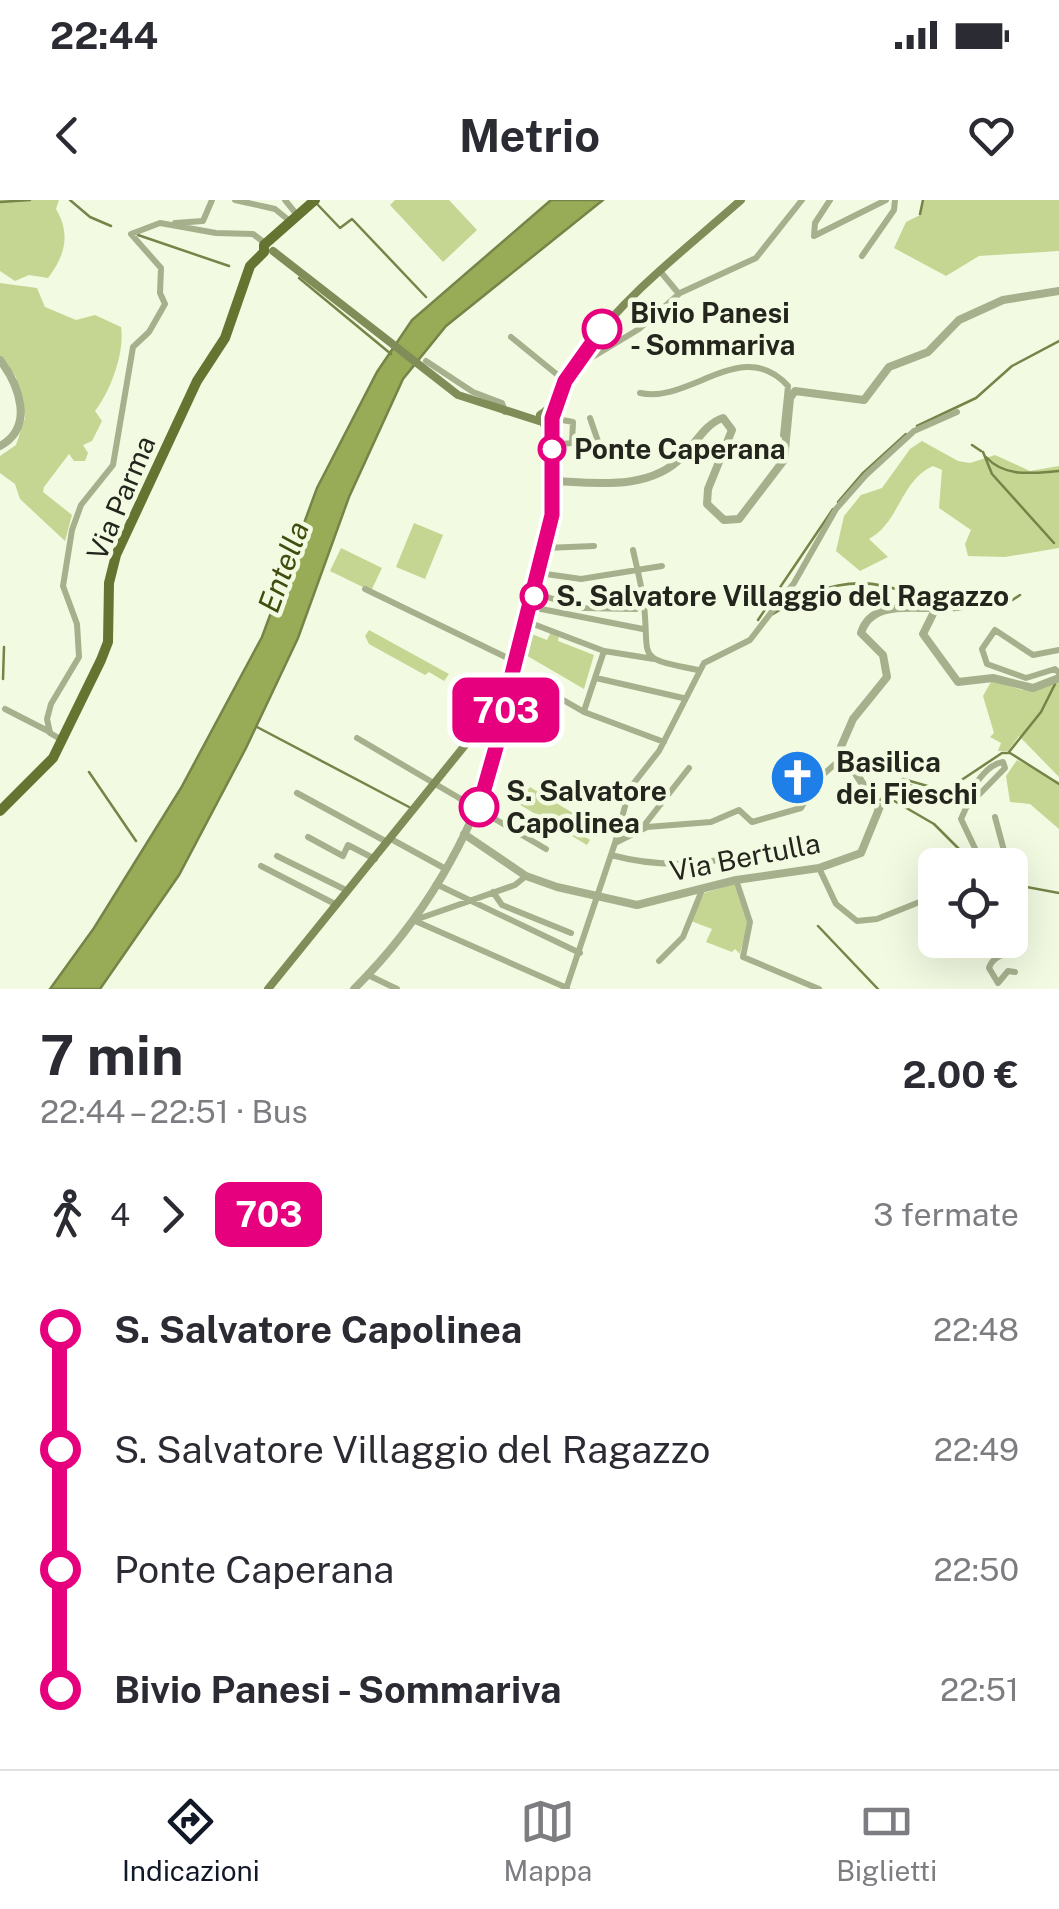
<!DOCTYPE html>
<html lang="it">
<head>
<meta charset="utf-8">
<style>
  body { margin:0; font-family:"Public Sans",sans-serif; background:#f7f7f7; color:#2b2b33; height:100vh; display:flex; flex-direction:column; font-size:38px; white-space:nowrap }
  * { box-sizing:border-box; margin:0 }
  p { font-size:32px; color:#7c7c81 }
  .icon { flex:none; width:55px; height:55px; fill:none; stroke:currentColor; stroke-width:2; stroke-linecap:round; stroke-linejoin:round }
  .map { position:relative; height:789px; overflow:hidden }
  .side { display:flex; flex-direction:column; background:#fff; flex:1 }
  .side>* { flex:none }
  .badge { padding:0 20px; border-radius:15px; font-size:35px; line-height:65px }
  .fabs { position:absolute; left:918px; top:648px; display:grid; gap:20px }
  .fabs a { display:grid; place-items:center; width:110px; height:110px; border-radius:15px; background:#fff; box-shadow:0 10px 40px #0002; font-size:50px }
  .map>.badge { position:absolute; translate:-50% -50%; box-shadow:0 0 0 5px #fff }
  .legs { display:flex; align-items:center; gap:15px; height:110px; padding:0 40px; font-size:32px }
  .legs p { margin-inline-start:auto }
  .overview { display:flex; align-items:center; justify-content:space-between; height:170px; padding:0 40px }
  h1 { font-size:55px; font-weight:700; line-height:75px }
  ul { padding:0 40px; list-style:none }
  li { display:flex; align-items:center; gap:35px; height:120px; font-size:38px }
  li i { display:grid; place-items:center; width:15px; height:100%; margin:0 12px; background:currentColor }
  li i::after { content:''; width:25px; height:25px; margin:-12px; border:8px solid; border-radius:50%; background:#fff }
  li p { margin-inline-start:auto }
  li:first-child i { background:linear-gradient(#0000 50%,currentColor 0) }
  li:last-child i { background:linear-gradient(currentColor 50%,#0000 0) }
  .status { display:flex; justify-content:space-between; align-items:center; height:70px; padding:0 50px; background:#fff; direction:ltr }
  .status svg { height:28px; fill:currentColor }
  header { display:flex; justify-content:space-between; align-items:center; height:130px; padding:0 40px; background:#fff; font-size:45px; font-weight:700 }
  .tabs { display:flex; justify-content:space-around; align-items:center; height:140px; border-top:2px solid #e1e1e2; background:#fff; font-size:28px; color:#7c7c81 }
  .tabs a { display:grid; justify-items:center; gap:5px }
  .tabs .selected { color:#111827 }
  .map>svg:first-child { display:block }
  .green { fill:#c4d692 }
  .water { fill:#98ac58; stroke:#758447; stroke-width:2.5 }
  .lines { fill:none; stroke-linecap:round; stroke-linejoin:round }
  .stream { stroke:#758447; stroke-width:2.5 }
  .minor { stroke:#a6b08d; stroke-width:6 }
  .tertiary { stroke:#a6b08d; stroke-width:8 }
  .secondary { stroke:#808d58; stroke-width:8 }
  .primary { stroke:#657430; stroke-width:10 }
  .line-1-casing { stroke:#fff; stroke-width:22 }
  .line-1 { stroke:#e6007e; stroke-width:15 }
  .stop-1-dot { fill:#fff; stroke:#e6007e; stroke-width:5 }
  .labels { text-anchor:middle; stroke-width:9; stroke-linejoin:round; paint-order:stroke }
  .stop-label { font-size:28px; font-weight:bold; fill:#24261e; stroke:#f3fae2; text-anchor:start }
  .street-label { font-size:28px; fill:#24261e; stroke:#f3fae2 }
  .poi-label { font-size:28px; font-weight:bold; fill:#24261e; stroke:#f3fae2; text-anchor:start }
  .water-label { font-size:30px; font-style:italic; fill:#414d0e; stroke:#f3fae2 }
</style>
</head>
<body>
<div class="status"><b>22:44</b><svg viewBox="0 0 49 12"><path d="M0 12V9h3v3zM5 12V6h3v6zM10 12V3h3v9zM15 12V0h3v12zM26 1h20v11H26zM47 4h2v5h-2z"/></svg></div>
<header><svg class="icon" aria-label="back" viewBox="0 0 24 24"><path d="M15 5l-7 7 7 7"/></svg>Metrio<svg class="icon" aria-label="heart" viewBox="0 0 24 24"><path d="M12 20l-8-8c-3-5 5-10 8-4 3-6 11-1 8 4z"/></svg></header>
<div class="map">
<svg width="1059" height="789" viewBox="0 0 1059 789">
  <rect width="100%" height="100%" fill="#f3fae2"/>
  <!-- green -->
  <path class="green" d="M0,0H59L56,9C71,34 65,56 48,78L29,75L15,81L0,71Z
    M395,0H449L477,30L443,62L390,5Z
    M924,0H1059V51L979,56L946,76L894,48L906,22L920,15Z
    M0,83L37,88L45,107L76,120L95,115L121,127C125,153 110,192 95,211L102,221L92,241L83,245L88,253L85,261H74L69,254L44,287L43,292L72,315L65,341L20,299L15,284L0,273V256L16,245L25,218L16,177L0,155Z
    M922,241L958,261L970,263L995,255L1030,271L1059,266V348L1005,357L968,356L965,344L971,330L939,308L942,270L933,266C900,281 900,322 869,339L888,357L860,371L836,351L844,316L861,295L882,288L910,249Z
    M414,323L443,335L425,379L396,367Z
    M341,348L382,368L371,391L330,371Z
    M369,430L449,474L444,481L429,472L425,475L369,444L365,436Z
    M551,432L559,435L558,441L594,455L584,489L524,454L529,433L547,440Z
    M992,480L1022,490L1059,482V577L1019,536L1008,551H998L1001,543L990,537L994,533L983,496Z
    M1017,560L1059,582V629L1030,604L1010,602L1006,576Z
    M530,587L591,624L557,619L590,640L587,645L517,603Z
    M734,684L748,724L740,753L751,765L735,749L732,752L706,742L712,729L691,721L704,693Z"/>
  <!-- water -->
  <path class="water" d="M551,0H603L446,126L403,179L349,297L298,438L246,548L179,675L100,789H50L94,728L181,588L262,437L317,288L377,172L412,120Z"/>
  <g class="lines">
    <!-- stream -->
    <path class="stream" d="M70,0L90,17L111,26
      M0,2L30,0
      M318,5L340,28L352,19L426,97
      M920,14L923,0
      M138,35L229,66
      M299,78L391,154
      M917,226L976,198L1012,166L1059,141
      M972,245L981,251
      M983,252L992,274L1054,343
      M986,257C1005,278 1033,273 1059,271
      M838,302L862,274L906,234
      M954,410L1008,403L1020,395
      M773,414C817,386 858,373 907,393
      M758,420L833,309
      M3,479L4,447
      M257,527L409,607
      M1009,552L1041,512L1055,484
      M89,572L136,641
      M884,595L934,624L975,665
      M880,600L903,579L945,591L1002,553H1010L1059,584
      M1010,684L1059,693
      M818,726L878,789"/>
    <!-- minor -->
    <path class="minor" d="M235,0L275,9L291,22
      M285,0L298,16
      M830,0L815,23L814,36L886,0
      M175,23L203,21L212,0
      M862,56L894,10L895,0
      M660,71L679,94
      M511,137L565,181
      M426,161L473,192L502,203L505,212
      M576,167L639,129L680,93L756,58L802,0
      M640,193C690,204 743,135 788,186L783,235
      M552,218L573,222L572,243
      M551,245L582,242L589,253L601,250L590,218
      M545,348L594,346
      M633,350C637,368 642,387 644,405C650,461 634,457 698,470
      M539,373L581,379L662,366
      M365,389L516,462
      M534,393L583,408L636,409
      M531,407L643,429
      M528,422L604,451L654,459
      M1059,450L1033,455L995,430L982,449L987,464L1026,478L1055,469L1059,473
      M515,472L584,512L664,542
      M596,478L683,498
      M5,509L50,532
      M584,511L604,451
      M357,538L546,649
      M62,540L50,533L47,519L51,504L79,457L77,424L63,386L72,330L81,305L113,265L133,147L149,132L165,104L160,93L161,68L131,34L160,23L216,33L253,34L266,44
      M297,593L387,642
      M879,609L902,585C917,587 931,599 947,600C975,601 978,566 1003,562L1005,568L966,608L961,619L983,665
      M995,617L1010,673
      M642,628L689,568
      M308,637L343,656L348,645L375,659
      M391,639L444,668
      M615,643L630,588L659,551L704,463L750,440L794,383L836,309L866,275L914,231L957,212
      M611,655C663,669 713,666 764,648
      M277,656L348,691
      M261,666L337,705
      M819,668L836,704L857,721L877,719L922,701L923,675L935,685
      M736,680L750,722L743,757L819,789
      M436,684L580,753
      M493,692L502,705L571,733
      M1010,712L1018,718L1020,741C1013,756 994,752 989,768L998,783L1008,771L1015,772
      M413,720L567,788
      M415,720L515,685L526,676
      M935,730V734
      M659,761L683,737L702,690
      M368,775L397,789
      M566,789L615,643L647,627L711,622L739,610L752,622L801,608L818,579L842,558"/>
    <!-- tertiary -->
    <path class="tertiary" d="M0,160C19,185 35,227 0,246
      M554,281C596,283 650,291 683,256C695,244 706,223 723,218L732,230L708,289L707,304L724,320L739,319L784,260L790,198L795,191L864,200L889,167L928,152L959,120L1003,100L1059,91
      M464,634L526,676L557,687L637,705L736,680L819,668L861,653L879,609L840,549L853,519L887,477L883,455L861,433C871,401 909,409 936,408L923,434L958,482L993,478L1033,488L1059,478
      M354,789C421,723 475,634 498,543C502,528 509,513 506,498"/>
    <!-- secondary -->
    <path class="secondary" d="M273,51L458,195L539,221
      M548,234L540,215C560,203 571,171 584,152C627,93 687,48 741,0
      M268,789L508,492L552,315V222L561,190"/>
    <!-- primary -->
    <path class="primary" d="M0,611L53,558L101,460L108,442L109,383L116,355L197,181L225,138L250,66L264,52V45L315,0"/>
  </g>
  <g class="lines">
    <defs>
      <path id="line-1" d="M479,607L506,512V498L552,315V218L565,181L602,129"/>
    </defs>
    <!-- line-1 casing -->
    <use href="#line-1" class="line-1-casing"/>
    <!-- line-1 -->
    <use href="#line-1" class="line-1"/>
  </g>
  <!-- icons -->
  <defs>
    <symbol id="church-disc" viewBox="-11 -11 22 22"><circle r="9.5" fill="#1e7fe8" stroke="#f3fae2"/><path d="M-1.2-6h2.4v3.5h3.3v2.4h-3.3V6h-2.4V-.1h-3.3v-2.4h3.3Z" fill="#fff"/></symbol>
  </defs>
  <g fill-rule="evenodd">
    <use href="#church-disc" x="766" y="546" width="63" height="63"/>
  </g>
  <!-- markers -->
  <g class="stop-1-dot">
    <circle cx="602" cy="129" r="18"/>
    <circle cx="552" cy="249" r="12"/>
    <circle cx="534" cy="396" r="12"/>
    <circle cx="479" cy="607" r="18"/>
  </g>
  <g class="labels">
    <!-- stop labels -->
    <g class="stop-label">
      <text x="630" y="123">Bivio Panesi<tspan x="630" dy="32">- Sommariva</tspan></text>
      <text x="574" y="259">Ponte Caperana</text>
      <text x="556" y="406">S. Salvatore Villaggio del Ragazzo</text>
      <text x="506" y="601">S. Salvatore<tspan x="506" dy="32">Capolinea</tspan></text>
    </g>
    <!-- street labels -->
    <g class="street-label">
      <text transform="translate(121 298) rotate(-67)" y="10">Via Parma</text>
      <text transform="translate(745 657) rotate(-11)" y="10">Via Bertulla</text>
    </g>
    <!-- poi labels -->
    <g class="poi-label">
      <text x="836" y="572">Basilica<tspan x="836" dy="32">dei Fieschi</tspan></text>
    </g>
    <!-- water labels -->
    <g class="water-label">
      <text transform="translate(284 367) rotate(-70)" y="10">Entella</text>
    </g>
  </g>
</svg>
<div class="fabs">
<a><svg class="icon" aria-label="locate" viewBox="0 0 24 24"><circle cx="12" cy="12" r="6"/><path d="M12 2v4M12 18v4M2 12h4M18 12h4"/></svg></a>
</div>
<b class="badge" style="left:506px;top:510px;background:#e6007e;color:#fff">703</b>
</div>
<section class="side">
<div class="overview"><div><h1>7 min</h1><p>22:44 – 22:51 · Bus</p></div><b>2.00 €</b></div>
<div class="legs"><svg class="icon" aria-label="walk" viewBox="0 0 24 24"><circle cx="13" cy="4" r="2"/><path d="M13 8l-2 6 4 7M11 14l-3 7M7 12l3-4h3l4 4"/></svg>4<svg class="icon" aria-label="forward" viewBox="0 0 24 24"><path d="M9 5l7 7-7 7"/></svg><b class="badge" style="background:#e6007e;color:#fff">703</b><p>3 fermate</p></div>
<ul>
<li><i style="color:#e6007e"></i><b>S. Salvatore Capolinea</b><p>22:48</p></li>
<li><i style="color:#e6007e"></i><span>S. Salvatore Villaggio del Ragazzo</span><p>22:49</p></li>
<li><i style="color:#e6007e"></i><span>Ponte Caperana</span><p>22:50</p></li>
<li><i style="color:#e6007e"></i><b>Bivio Panesi - Sommariva</b><p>22:51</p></li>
</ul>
</section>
<nav class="tabs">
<a class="selected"><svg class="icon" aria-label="directions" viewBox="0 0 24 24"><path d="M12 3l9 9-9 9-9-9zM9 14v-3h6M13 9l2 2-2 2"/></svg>Indicazioni</a>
<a><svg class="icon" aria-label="map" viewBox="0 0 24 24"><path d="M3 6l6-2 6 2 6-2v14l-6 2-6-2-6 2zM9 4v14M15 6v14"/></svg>Mappa</a>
<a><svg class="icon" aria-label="tickets" viewBox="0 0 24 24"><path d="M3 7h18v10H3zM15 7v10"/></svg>Biglietti</a>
</nav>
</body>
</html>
